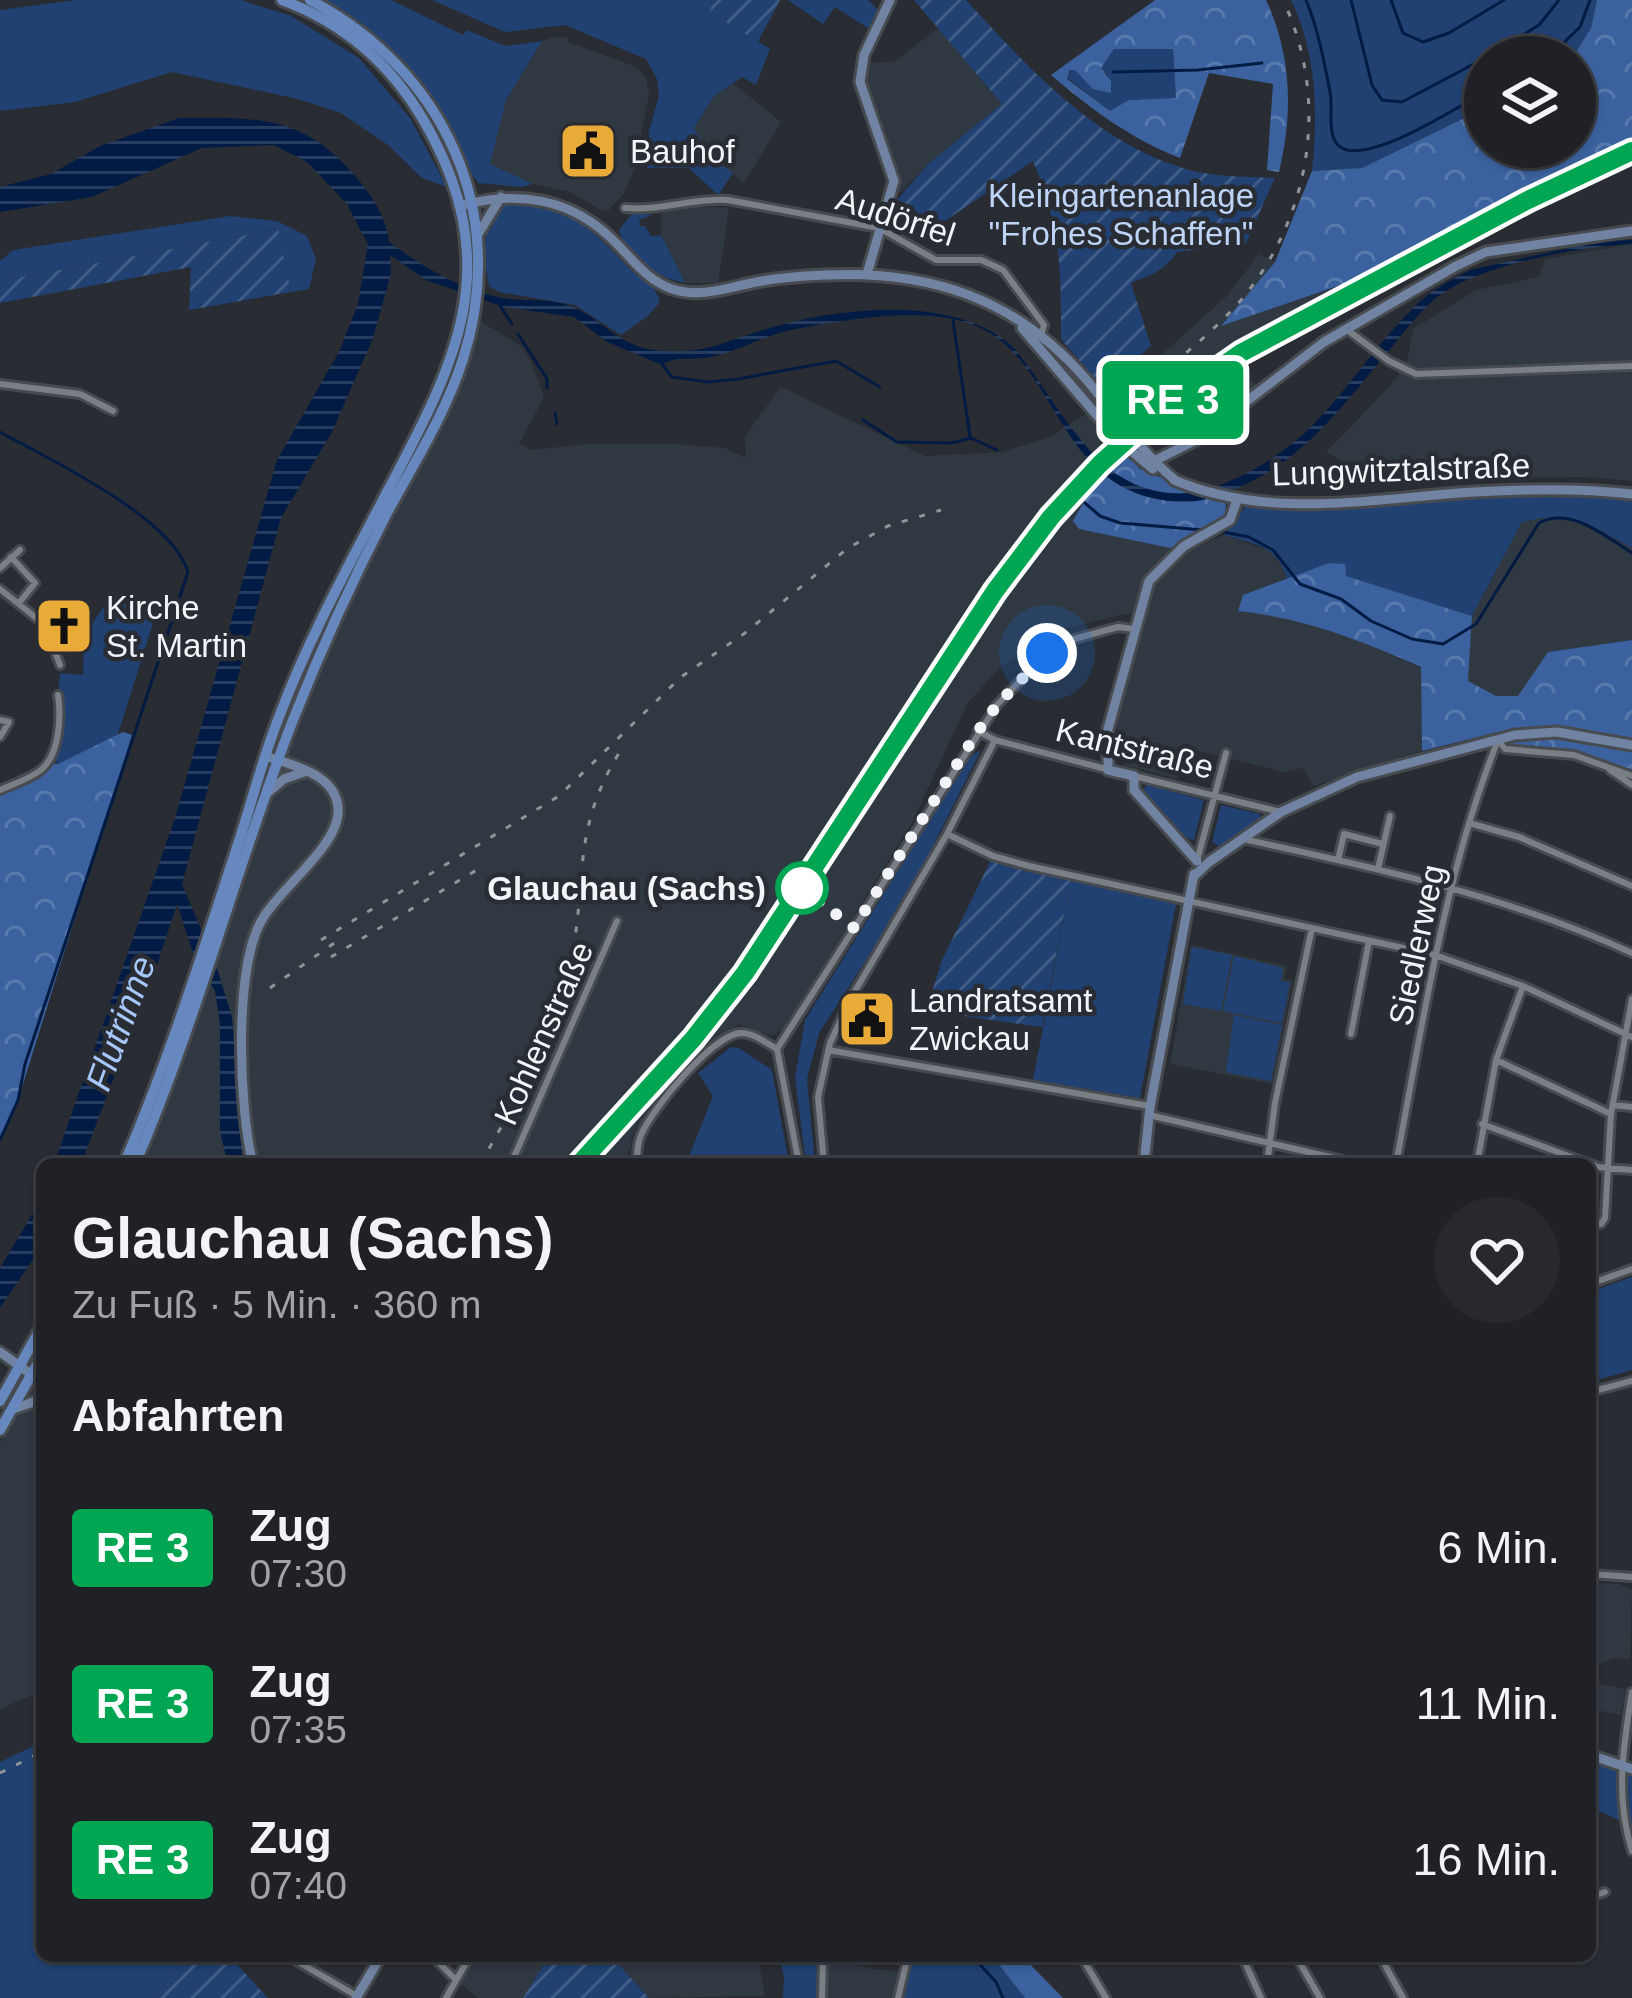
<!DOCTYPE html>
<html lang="de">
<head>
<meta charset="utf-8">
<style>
  body { margin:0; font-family:Helvetica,sans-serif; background:#27292e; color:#f1f3f6; height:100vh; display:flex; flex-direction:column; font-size:45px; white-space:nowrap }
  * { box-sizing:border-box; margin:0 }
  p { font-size:39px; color:#a1a3a7 }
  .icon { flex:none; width:66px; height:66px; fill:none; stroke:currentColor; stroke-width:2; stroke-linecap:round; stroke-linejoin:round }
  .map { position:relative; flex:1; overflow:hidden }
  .drawer { position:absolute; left:36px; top:1158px; width:1560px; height:804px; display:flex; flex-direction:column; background:#1f2126; border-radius:18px; box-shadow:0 3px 9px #0004,0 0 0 3px #3c3e43 }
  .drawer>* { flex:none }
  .badge { padding:0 24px; border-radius:9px; font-size:42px; line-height:78px }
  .controls { position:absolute; left:1464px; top:36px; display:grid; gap:24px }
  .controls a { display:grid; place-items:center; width:132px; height:132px; border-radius:50%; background:#1f2126; box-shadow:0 3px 9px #0004,0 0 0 3px #3c3e43; font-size:60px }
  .you { position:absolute; width:60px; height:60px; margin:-30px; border:9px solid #fff; border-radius:50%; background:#1a73e8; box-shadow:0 0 0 18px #1a73e833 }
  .map>.badge { position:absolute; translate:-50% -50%; box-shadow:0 0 0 6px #fff }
  h2 { padding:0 36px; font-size:45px; line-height:108px }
  .round { display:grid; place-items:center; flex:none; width:126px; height:126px; border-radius:63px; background:#27292e }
  .summary { display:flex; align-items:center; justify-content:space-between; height:204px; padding:0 36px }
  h1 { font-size:57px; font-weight:600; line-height:90px }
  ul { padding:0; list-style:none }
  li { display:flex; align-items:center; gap:36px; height:156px; padding:0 36px }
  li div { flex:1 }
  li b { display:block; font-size:45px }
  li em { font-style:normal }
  li .badge { min-width:132px; font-weight:700; text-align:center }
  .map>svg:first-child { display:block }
  .built { fill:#303842 }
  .green { fill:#204172 }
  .forest { fill:url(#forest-crowns); fill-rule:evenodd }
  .garden { fill:url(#garden-furrows) }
  .water { fill:url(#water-rules) }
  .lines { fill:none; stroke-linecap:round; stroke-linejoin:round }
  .stream { stroke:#011b44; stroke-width:3 }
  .street-casing { stroke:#474b4f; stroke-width:12 }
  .secondary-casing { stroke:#474b4f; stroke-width:15 }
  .primary-casing { stroke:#474b4f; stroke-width:16 }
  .street { stroke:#7a7e85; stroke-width:6 }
  .secondary { stroke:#7083a2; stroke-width:9 }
  .primary { stroke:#6688be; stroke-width:10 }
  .rail { stroke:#909398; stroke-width:3; stroke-dasharray:6 12; stroke-linecap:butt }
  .line-casing { stroke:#fff; stroke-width:27 }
  .line { stroke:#00a651; stroke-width:18 }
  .walk { stroke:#f2f4f8; stroke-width:12; stroke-dasharray:0 21.6 }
  .stop-dot { fill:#fff; stroke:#00a651; stroke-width:6 }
  .labels { text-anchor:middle; stroke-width:9; stroke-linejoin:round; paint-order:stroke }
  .poi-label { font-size:33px; fill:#f2f4f8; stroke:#292c32; text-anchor:start }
  .park-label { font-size:33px; fill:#bdd4f7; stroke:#292c32 }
  .street-label { font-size:33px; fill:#f2f4f8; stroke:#292c32 }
  .stop-label { font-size:33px; font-weight:bold; fill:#f2f4f8; stroke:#292c32; text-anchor:end }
  .water-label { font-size:36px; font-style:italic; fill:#a5c7fb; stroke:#292c32 }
</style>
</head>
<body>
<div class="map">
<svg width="1632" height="1998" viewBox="0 0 1632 1998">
  <defs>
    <pattern id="forest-crowns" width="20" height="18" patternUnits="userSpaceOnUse" patternTransform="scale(3)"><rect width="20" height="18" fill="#3b629e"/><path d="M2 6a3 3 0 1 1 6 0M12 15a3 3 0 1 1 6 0" fill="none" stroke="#5879ac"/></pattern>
    <pattern id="garden-furrows" width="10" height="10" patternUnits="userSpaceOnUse" patternTransform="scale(3)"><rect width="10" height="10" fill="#204172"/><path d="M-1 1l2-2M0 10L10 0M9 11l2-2" fill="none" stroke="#415d87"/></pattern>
    <pattern id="water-rules" width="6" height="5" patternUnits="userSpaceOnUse" patternTransform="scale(3)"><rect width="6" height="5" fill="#011b44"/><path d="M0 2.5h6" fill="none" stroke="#263d60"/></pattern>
  </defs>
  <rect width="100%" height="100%" fill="#292c32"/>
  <!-- built -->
  <path class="built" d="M938,28L1002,104L928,164L900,193L895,160L864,84L866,63L894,62Z
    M554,37H567L568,42L637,67L646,79L649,94L634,170L624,193L609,210L602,211L570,192L533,184L490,164L506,100L542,41Z
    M733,83L781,122L744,183L708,154L693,128L714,96Z
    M688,206L729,208L718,283H685L661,235V211Z
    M1632,244V481L1583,477L1390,479L1354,467L1326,452L1391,385L1407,363L1413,329L1476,290L1539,277L1545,259Z
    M1259,254L1275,262L1224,325L1358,279L1365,296L1205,388L1141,435L1085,490L1079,529L1170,548L1177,556L1224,535L1273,552L1283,565L1287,580L1243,595L1239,610L1283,616L1354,637L1421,668L1422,751L1314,786L1303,768L1284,772L1186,748L1177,779L1125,765L1117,744V718L1146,613H1130L1054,631L1001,666L967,704L912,823L783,1030L771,1036L739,1024L696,1055L664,1087L633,1134L626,1164H140L198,1014L309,688L366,567L454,400L478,320L520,345L531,362L544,397L519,444L531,450L586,444H676L725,448L746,458L745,436L781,387L925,456L1002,452L1050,437L1121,391L1228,295Z
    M1242,381H1252L1257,385L1194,434L1186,424Z
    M1552,514L1581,521L1632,548V640L1548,652L1518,697L1495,696L1468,682L1472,616L1522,522Z
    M1191,945L1287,966L1284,979L1292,981L1273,1084L1170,1064Z
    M42,1369V1691L0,1709V1443Z
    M1595,1583L1620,1584L1632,1591L1630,1659L1613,1658L1596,1666L1593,1683L1626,1689L1621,1715L1592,1709L1590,1717V1627Z
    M470,1956H549L523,1998H478L456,1980Z
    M611,1956H758L765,1996L649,1998Z
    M823,1960L903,1973L898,1998H822Z"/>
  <!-- green -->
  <path class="green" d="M76,0H241L291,16L359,58L410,118L447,187L422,178L388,145L341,113L298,99L172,72L75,102L0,111V10Z
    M324,0H391L463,35L466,30L506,46L542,41L506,100L490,164L533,184L520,187L478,183C465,165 460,143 449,124C419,70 377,30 324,0Z
    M432,0H712L710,12L770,49L756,85L742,77L714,96L694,128L708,154L733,173L718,195L689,168H647L649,131L659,96L657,79L646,59L565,25L505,32Z
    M788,0H868L877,9L881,7L871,30L835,7L823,24Z
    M1291,0H1597L1591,28L1573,57H1485V108L1362,168L1312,171C1318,113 1317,54 1291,0Z
    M1114,49H1173L1176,98L1159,102L1137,99L1110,111L1067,78L1069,70H1075L1112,90L1108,75L1100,68Z
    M508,204C563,199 594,231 629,268C641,280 656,284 660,302L648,316L621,335L575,305L499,292L489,286C485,262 477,218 508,204Z
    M633,212L652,215L639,220L640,226H645L651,236L661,235L685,283C657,277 627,260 619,230Z
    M230,216L277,221L307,236L316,259L309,289L291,292L277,229L0,281V261L13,250Z
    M1526,494L1632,499V548C1588,524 1573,509 1522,522L1472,616L1345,576V565L1329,563L1287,580C1279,546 1254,544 1224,535L1245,507L1324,510Z
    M161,598L117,737L58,764L52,754L63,716L58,695L60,673L83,675L84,636L105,605C123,601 145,605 161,598Z
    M981,750L909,894L819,1033L807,1079L815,1164H806L795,1078L805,1020L970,756Z
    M1147,785L1204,800L1194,840L1180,836L1143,790Z
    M1221,805L1260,814L1261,822L1222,848L1212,842Z
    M1071,880L1176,904L1140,1098L1033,1080Z
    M1192,947L1232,955L1221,1011L1183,1004Z
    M1234,956L1283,968L1281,981L1290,983L1282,1023L1223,1011Z
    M1234,1015L1282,1025L1271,1081L1226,1072Z
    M731,1047L739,1048L772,1070L789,1164H686L713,1096L698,1073Z
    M1632,1277V1370L1590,1382V1292Z
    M42,1742V1956H187L154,1998H0V1762Z
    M1590,1761L1632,1775V1845L1625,1823L1590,1807Z
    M779,1956H823L822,1998H783L784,1977Z
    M908,1956H992L1025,1998H898Z"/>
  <!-- forest -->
  <path class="forest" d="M1155,0H1266C1292,56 1293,113 1279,172L1267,170L1273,84L1209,73L1180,158C1131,139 1091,109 1051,75ZM1114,49H1173L1176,98L1129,100L1110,111L1067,79L1069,70H1075L1093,89L1111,93V81L1101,68Z
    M1597,0H1632V141L1358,279L1221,326L1275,262L1312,171L1362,168L1485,108V147H1575L1573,57L1591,28Z
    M1123,451L1140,469L1226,504L1225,515L1216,525L1170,548L1079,529L1073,521L1086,498L1085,491Z
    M1329,563L1345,564L1346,576L1472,616L1468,681L1496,696H1518L1548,652L1632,640V776L1574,755L1505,749L1498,732L1422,751L1421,667C1361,640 1304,618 1238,611L1243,595Z
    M123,732L132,735L18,1100L0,1138V790L40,771L48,763L58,764Z
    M992,1956H1022L1063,1998H1025Z"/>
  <!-- garden -->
  <path class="garden" d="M712,0H780L758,42L710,12Z
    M914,0H966C1031,71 1110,158 1210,174C1231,177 1254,177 1275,178L1246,243L1177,252C1165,270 1152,275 1131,283L1151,346L1103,388L1061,339C1061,267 1061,229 1033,161L939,225L897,200L928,164L1002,104Z
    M278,229L291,292L189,310L191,267L0,303V281Z
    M991,860L1071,880L1042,1027L926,1011L942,960Z
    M187,1956H229L268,1998H154Z
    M549,1956H611L649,1998H523Z"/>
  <!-- water -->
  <path class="water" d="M179,118C257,118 302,113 356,177C371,194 387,218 389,242C423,267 461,290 503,298C527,302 552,297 575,308C609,324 620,349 664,351C707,353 721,343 760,331C833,308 954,292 1014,348C1046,386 1071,438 1111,470C1141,493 1180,500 1215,487C1321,448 1343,378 1416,305C1432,290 1451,280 1470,270L1600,241L1632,240V244C1578,247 1484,264 1440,295C1421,309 1406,330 1391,348C1348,399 1309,455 1246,484C1228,492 1206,502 1186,502C1052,500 1063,357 971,324C922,306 842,320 791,330C762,336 734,354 705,358C689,360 674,356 662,365L607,342L574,317L504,307L426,280L390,255L391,274L373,338L332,432L281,518L182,884L216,965L232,1017L243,1164H228L220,1132V1024L215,991L193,953L177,904L157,965L81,1164H54L175,818L277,460L339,352L358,304L368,244L347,204L307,162L274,145L202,148L92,197L0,212V187L51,174L100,146Z
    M42,1198V1246L0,1308V1268Z"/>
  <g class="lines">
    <!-- stream -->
    <path class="stream" d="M1306,0C1318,29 1324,61 1330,92C1333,106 1328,126 1334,139C1350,179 1460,105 1485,92
      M1351,0L1372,85L1382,100L1402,102L1485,58
      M1391,0L1403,33L1423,42L1449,33L1504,0
      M1487,57L1539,25L1559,0
      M1549,57L1580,27L1590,0
      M1113,72L1198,70L1262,63
      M500,306L512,324
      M953,321L970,436
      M518,334L547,379V388
      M663,365L672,377L708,382L738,379L836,361L880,387
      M555,413L557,424
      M863,420L897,442L951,443L971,438L997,450
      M0,432C49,459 172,517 188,572L25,1064L18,1100L0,1140
      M1085,503L1100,516L1120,523L1203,530
      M1218,531L1249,537L1273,550L1300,584L1341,599L1371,621L1412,639L1443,644L1476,624L1539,523C1570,506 1605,536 1632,553
      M972,1956L996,1982L1003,1998"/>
    <defs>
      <path id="street" d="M625,208C660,211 692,198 728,200L879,228L936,260H981L1003,270L1044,325L1041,335
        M1346,329L1389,361L1416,374L1632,366
        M0,384L80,394L113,411
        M11,557L35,583L19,603
        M0,568L20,550
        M0,589L45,625L60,665
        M0,720L9,722L0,737
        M978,731L995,740L1106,769
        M1610,770L1632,785
        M1134,776L1281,812
        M0,790C13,784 33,778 43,768C60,752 61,715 58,695
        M1469,823L1519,837L1632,886
        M947,834L993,856L1029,866L1435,955L1523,986L1632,1037
        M1243,839C1376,868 1508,896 1632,953
        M1338,860L1344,834L1383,844
        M1197,861L1226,753
        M1378,869L1390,816
        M1351,1034L1369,941
        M828,1050L1149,1106
        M1496,1060L1611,1114
        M1613,1105L1632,1107
        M1149,1115L1360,1164
        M1482,1124L1598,1167L1632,1170
        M511,1164L617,921
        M637,1164C637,1154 637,1144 641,1135C651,1110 713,1034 741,1033C754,1033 766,1043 777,1049
        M799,1164L777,1049L997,705L1047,653L1074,639L1118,627L1134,629
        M824,1164L818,1097L830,1043L851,998L947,834L995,740
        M1267,1164L1275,1103L1312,928
        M1396,1164C1423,1022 1444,876 1498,740L1505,749L1574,755L1632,776
        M1477,1164L1496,1060L1523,986
        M1590,1223L1601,1224L1605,1218L1611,1114L1632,999
        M1590,1284L1632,1269
        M1594,1391L1632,1381
        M1590,1574L1632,1577
        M1632,1692C1623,1748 1615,1796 1632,1851
        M1590,1897L1605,1892
        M288,1956L357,1996
        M432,1956L456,1980
        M1081,1956L1106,1998
        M1242,1956L1261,1998
        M1296,1956L1320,1998
        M1380,1956L1403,1998
        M1403,1956L1414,1959L1422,1956
        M446,1998L470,1956
        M822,1998L823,1956
        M898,1998L908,1956"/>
      <path id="secondary" d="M459,206C518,190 572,197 617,244C635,262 647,280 672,289C702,299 732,286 762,281C783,277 804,276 825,275C929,270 1015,298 1085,378C1115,413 1139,450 1175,480
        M477,236L501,197
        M867,274L894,181L860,82L864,55L890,0
        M1022,328L1118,440L1153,469
        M1152,462L1196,440L1324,342L1456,266L1486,252L1632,231
        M1174,480C1272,521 1372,498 1475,492C1527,489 1580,488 1632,494
        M266,794L284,779L307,771
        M1197,861L1134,790V776L1108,770V729L1149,581L1184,546L1230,520L1237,500
        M1194,876L1209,862L1281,812L1357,777L1515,735L1557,732L1632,745
        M253,1164C239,1110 233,965 263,918C281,888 335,848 338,814C341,775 293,765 265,756
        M1144,1164L1150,1107L1194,874
        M0,1352L42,1382
        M13,1409L42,1399
        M1590,1755L1632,1769
        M356,1998L381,1956"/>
      <path id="primary" d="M124,1164C170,1058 204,948 240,838C253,798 263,757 279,717C308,640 347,569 385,496C456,362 508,267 424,121C391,64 344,23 282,0
        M135,1164C198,1019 236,866 293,720C321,649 352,581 387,513C414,463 446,413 463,359C510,212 444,70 310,0
        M0,1401L42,1326
        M0,1430L42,1356"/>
    </defs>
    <!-- street casing -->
    <use href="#street" class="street-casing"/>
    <!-- secondary casing -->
    <use href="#secondary" class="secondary-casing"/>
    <!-- primary casing -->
    <use href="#primary" class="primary-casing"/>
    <!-- street -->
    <use href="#street" class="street"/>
    <!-- secondary -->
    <use href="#secondary" class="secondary"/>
    <!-- primary -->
    <use href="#primary" class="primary"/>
    <!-- rail -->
    <path class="rail" d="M1159,376C1189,350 1221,325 1246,294C1312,211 1329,97 1283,0
      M321,940L559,796L681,677L745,633L848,548L888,526L941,510
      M331,957L480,868
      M270,988L343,937
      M480,1164C516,1102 552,1039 569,969C589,884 569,835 619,753
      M579,1164L693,1039L745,973L995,591L1051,517L1115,450L1185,391L1265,339L1528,199L1632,151
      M0,1773L42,1752"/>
  </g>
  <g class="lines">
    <defs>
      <path id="line" d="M579,1164L693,1039L745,973L995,591L1051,517L1100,464L1162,408L1241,353L1528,200L1632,151"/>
    </defs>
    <!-- line casing -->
    <use href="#line" class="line-casing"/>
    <!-- line -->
    <use href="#line" class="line"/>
    <!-- walk -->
    <path class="walk" d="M802,888L854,928L978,731L997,705L1047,653"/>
  </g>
  <!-- icons -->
  <defs>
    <symbol id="civic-square" viewBox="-11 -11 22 22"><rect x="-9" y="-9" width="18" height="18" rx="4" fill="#e9ab37" stroke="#292c32"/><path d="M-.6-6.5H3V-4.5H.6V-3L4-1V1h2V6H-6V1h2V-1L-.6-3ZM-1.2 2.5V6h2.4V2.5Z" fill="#111"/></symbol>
    <symbol id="church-square" viewBox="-11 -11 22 22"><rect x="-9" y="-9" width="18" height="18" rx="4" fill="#e9ab37" stroke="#292c32"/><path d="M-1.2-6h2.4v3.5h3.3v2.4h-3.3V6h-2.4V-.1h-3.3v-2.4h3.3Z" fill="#111"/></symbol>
  </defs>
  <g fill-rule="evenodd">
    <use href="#civic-square" x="555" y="118" width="66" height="66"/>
    <use href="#church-square" x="31" y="593" width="66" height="66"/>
    <use href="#civic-square" x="834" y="986" width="66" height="66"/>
  </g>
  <!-- markers -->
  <circle class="stop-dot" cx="802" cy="888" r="24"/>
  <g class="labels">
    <!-- poi labels -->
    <g class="poi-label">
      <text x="630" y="163">Bauhof</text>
      <text x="106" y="619">Kirche<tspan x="106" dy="38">St. Martin</tspan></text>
      <text x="909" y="1012">Landratsamt<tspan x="909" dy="38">Zwickau</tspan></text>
    </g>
    <!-- park labels -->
    <g class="park-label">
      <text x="1121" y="207">Kleingartenanlage<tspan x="1121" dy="38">"Frohes Schaffen"</tspan></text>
    </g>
    <!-- street labels -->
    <g class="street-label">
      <text transform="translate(896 216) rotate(18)" y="12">Audörfel</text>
      <text transform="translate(1401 469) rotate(-2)" y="12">Lungwitztalstraße</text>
      <text transform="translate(1135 748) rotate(14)" y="12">Kantstraße</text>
      <text transform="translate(1416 945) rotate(-78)" y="12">Siedlerweg</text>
      <text transform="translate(543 1033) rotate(-66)" y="12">Kohlenstraße</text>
    </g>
    <!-- stop labels -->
    <g class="stop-label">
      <text x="766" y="900">Glauchau (Sachs)</text>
    </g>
    <!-- water labels -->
    <g class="water-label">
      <text transform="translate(120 1023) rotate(-70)" y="13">Flutrinne</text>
    </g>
  </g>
</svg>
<div class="controls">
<a><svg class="icon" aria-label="layers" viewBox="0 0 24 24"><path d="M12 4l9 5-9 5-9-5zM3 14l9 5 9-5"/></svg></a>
</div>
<div class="you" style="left:1047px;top:653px"></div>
<b class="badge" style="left:1173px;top:400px;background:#00a651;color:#fff">RE 3</b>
<section class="drawer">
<div class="summary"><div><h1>Glauchau (Sachs)</h1><p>Zu Fuß · 5 Min. · 360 m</p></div><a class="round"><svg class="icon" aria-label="heart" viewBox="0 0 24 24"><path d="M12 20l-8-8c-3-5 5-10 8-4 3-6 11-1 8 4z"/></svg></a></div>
<h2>Abfahrten</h2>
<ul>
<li><span class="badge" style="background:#00a651;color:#fff">RE 3</span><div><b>Zug</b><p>07:30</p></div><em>6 Min.</em></li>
<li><span class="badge" style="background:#00a651;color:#fff">RE 3</span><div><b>Zug</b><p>07:35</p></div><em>11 Min.</em></li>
<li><span class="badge" style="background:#00a651;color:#fff">RE 3</span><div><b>Zug</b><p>07:40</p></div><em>16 Min.</em></li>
</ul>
</section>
</div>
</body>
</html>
